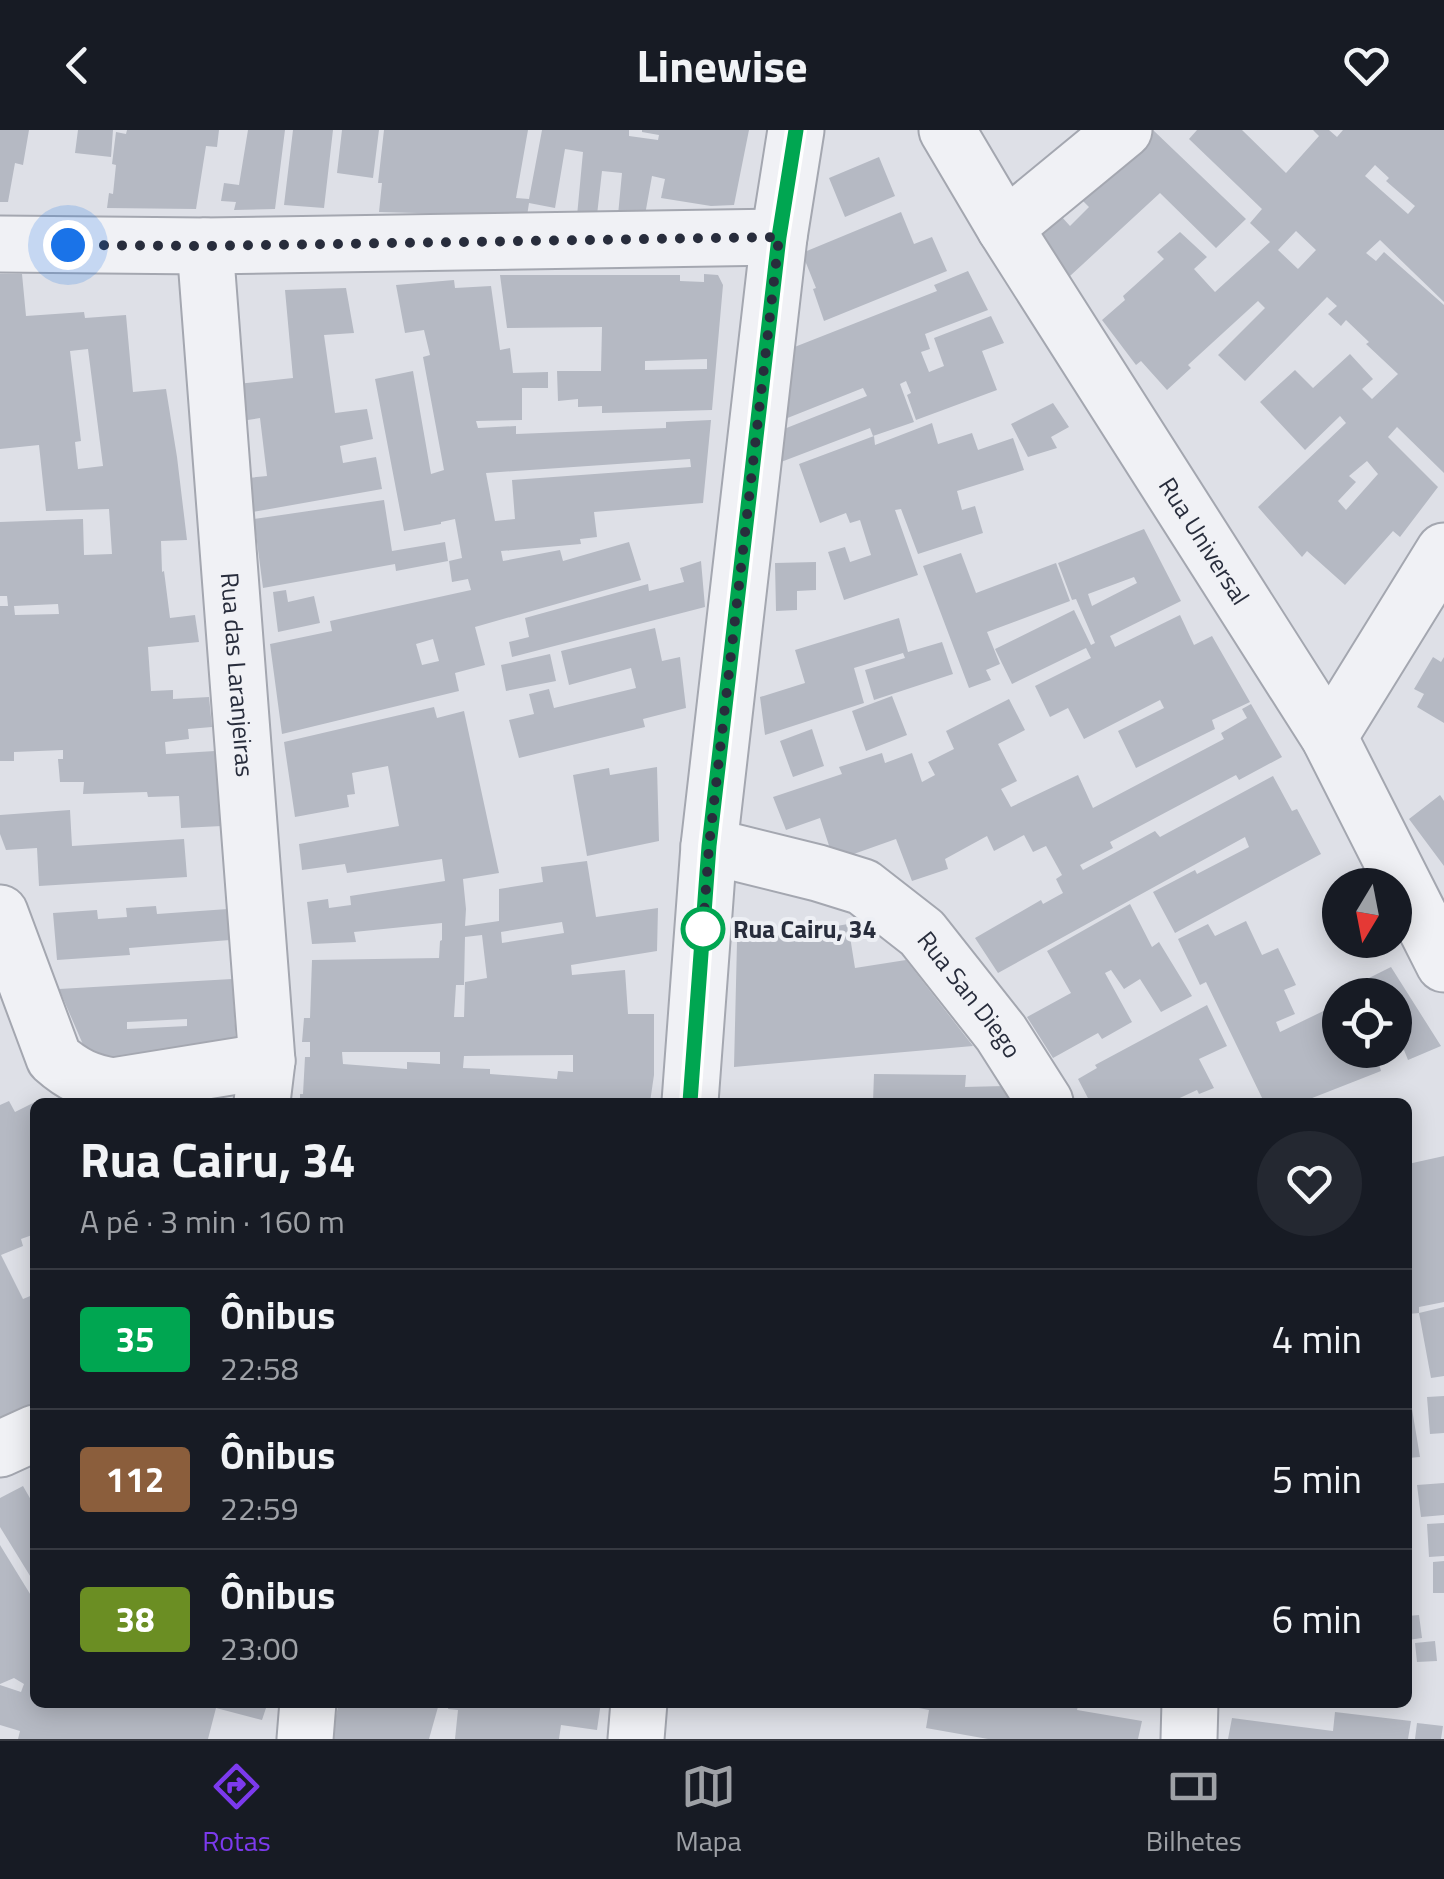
<!DOCTYPE html>
<html lang="pt">
<head>
<meta charset="utf-8">
<style>
  body { margin:0; font-family:"Titillium Web",sans-serif; background:#242831; color:#f1f3f6; height:100vh; display:flex; flex-direction:column; font-size:38px; white-space:nowrap }
  * { box-sizing:border-box; margin:0 }
  p { font-size:32px; color:#9ea1a6 }
  .icon { flex:none; width:55px; height:55px; fill:none; stroke:currentColor; stroke-width:2; stroke-linecap:round; stroke-linejoin:round }
  .map { position:relative; flex:1; overflow:hidden }
  .side { position:absolute; left:30px; top:968px; width:1382px; height:610px; display:flex; flex-direction:column; background:#171b24; border-radius:15px; box-shadow:0 5px 25px #0003 }
  .side>* { flex:none }
  .badge { padding:0 20px; border-radius:8px; font-size:35px; line-height:65px }
  .needle { width:65px; rotate:190deg }
  .fabs { position:absolute; left:1322px; top:738px; display:grid; gap:20px }
  .fabs a { display:grid; place-items:center; width:90px; height:90px; border-radius:50%; background:#171b24; box-shadow:0 5px 25px #0003; font-size:50px }
  .you { position:absolute; width:50px; height:50px; margin:-25px; border:8px solid #fff; border-radius:50%; background:#1a73e8; box-shadow:0 0 0 15px #1a73e833 }
  .map>.badge { position:absolute; translate:-50% -50%; box-shadow:0 0 0 5px #fff }
  .round { display:grid; place-items:center; flex:none; width:105px; height:105px; border-radius:52px; background:#242831 }
  .head { display:flex; align-items:center; justify-content:space-between; height:170px; padding:0 50px }
  h1 { font-size:48px; font-weight:700; line-height:75px }
  ul { padding:0; list-style:none }
  li { display:flex; align-items:center; gap:30px; height:140px; padding:0 50px; border-top:2px solid #363941 }
  li div { flex:1 }
  li b { display:block; font-size:38px }
  li em { font-style:normal }
  li .badge { min-width:110px; font-weight:700; text-align:center }
  header { display:flex; justify-content:space-between; align-items:center; height:130px; padding:0 50px; background:#171b24; font-size:45px; font-weight:700 }
  .tabs { display:flex; justify-content:space-around; align-items:center; height:140px; border-top:2px solid #363941; background:#171b24; font-size:28px; color:#9ea1a6 }
  .tabs a { display:grid; justify-items:center; gap:5px }
  .tabs .on { color:#7c3aed }
  .map>svg:first-child { display:block }
  .building { fill:#b5b9c3; fill-rule:evenodd }
  .lines { fill:none; stroke-linecap:round; stroke-linejoin:round }
  .street-casing { stroke:#a4a7b0; stroke-width:59 }
  .street { stroke:#f0f1f5; stroke-width:55 }
  .line-casing { stroke:#fff; stroke-width:22 }
  .line { stroke:#00a651; stroke-width:15 }
  .walk { stroke:#282d3c; stroke-width:10; stroke-dasharray:0 18 }
  .stop-dot { fill:#fff; stroke:#00a651; stroke-width:5 }
  .labels { text-anchor:middle; stroke-width:8; stroke-linejoin:round; paint-order:stroke }
  .street-label { font-size:25px; fill:#282d3c; stroke:#edeff4 }
  .stop-label { font-size:25px; font-weight:bold; fill:#282d3c; stroke:#edeff4; text-anchor:start }
</style>
</head>
<body>
<header><svg class="icon" aria-label="back" viewBox="0 0 24 24"><path d="M15 5l-7 7 7 7"/></svg>Linewise<svg class="icon" aria-label="heart" viewBox="0 0 24 24"><path d="M12 20l-8-8c-3-5 5-10 8-4 3-6 11-1 8 4z"/></svg></header>
<div class="map">
<svg width="1444" height="1609" viewBox="0 0 1444 1609">
  <rect width="100%" height="100%" fill="#dee0e7"/>
  <!-- building -->
  <path class="building" d="M0,0H29L23,35L15,33L8,72H0Z
    M78,0H113L111,27L75,23Z
    M127,0H219L217,17L206,16L196,79L107,78L109,63L113,64L116,35L112,34L116,2L126,4Z
    M248,0H285L275,79L234,80L236,72L221,71L224,53L239,55Z
    M293,0H333L324,78L284,75Z
    M342,0H379L373,48L337,43Z
    M384,0H528L516,68L529,69L542,0H629V6L658,10L659,5L642,2V0H749L734,75L711,76L661,68L665,49L652,46L645,85H618L622,43L602,41L597,85L577,86L583,22L565,19L555,78L529,73L527,86L379,82L382,53H378Z
    M1153,0L1246,89L1216,118L1160,63L1070,146L1038,106L1061,86L1070,96L1089,77L1080,68Z
    M1197,0H1242L1286,43L1319,6L1313,0H1329L1337,7L1343,0H1444V172L1380,110L1366,123L1376,131L1384,122L1444,175V343L1397,297L1388,307L1438,357L1400,407L1393,401L1345,455L1307,421L1302,427L1258,377L1346,293L1340,286L1305,320L1260,272L1295,240L1313,258L1350,224L1373,249L1362,259L1372,269L1398,244L1366,214L1369,212L1346,190L1341,196L1328,184L1337,176L1327,167L1245,251L1218,225L1265,178L1258,171L1188,235L1191,238L1167,260L1141,231L1136,235L1102,190L1125,170L1123,166L1164,129L1157,122L1180,102L1207,127L1194,139L1215,162L1270,112L1250,93L1262,79L1189,9ZM1375,35L1389,48L1386,51L1415,76L1408,84L1365,46ZM1296,101L1316,120L1298,139L1278,120ZM1367,331L1378,344L1346,380L1338,371L1356,352L1349,346Z
    M879,27L895,66L845,87L829,48Z
    M901,82L914,114L932,107L947,141L824,191L813,159L816,158L802,123Z
    M968,141L988,180L925,204L930,219L921,222L929,242L944,236L934,208L991,186L1004,213L982,221L997,260L916,290L907,265L911,263L906,251L900,254L914,292L873,306L870,298L781,332L784,299L867,266L863,258L785,289L792,218L937,161L934,155Z
    M0,144H22L26,186L84,182L85,188L126,185L133,262L166,259L177,327L187,410L161,411L162,442L164,441L170,488L195,485L199,512L148,517L151,561L173,560V569L209,567L212,597L188,599L189,609L165,612L166,624L215,621L222,696L181,698L179,666L148,667L147,662L83,664L84,652H60L58,629H63V620L14,622V631H0V476H8L7,466H0V392L83,389L84,425L112,424L109,379L46,381L39,315L0,319ZM88,219L103,336L78,339L75,312L81,311L70,221ZM58,474L59,484L15,485L14,476Z
    M704,144L718,145L723,155L712,280L602,283V276L578,277V269L558,271L557,241H601L602,197L507,198L500,145H680V151L704,152ZM707,229V239L645,240V231Z
    M454,150L455,158L491,156L500,220L510,218L513,243L548,242V258H522V290L476,291L478,298L516,296V304L666,298V292L711,290L703,373L594,382L597,407L580,409L581,414L501,421L503,431L560,420L563,431L629,412L641,450L475,497L485,535L455,543L459,561L282,604L270,514L332,501L330,491L471,460L468,449L452,452L449,431L462,428L455,389L441,392V394L404,401L375,249L413,241L431,344L444,340L423,227L430,225L424,200L405,203L396,155ZM690,329L691,337L512,350L515,389L495,391L486,343ZM433,509L439,531L422,535L416,514Z
    M346,158L354,203L324,205L335,283L367,279L373,309L340,316L343,333L376,327L382,359L253,382L248,348L267,346L260,288L241,291L237,254L293,248L285,160Z
    M1053,273L1069,297L1051,307L1057,318L1028,327L1011,294Z
    M932,293L938,314L972,303L978,320L1013,308L1024,340L957,361L962,380L975,376L983,403L918,424L901,379L895,380L918,445L844,470L828,422L845,417L850,432L871,425L860,390L850,393L846,383L820,393L799,334L874,306L875,315Z
    M384,370L392,421L445,412L448,431L396,441L395,434L263,458L254,389Z
    M1144,399L1181,471L1110,506L1115,517L1180,485L1194,515L1212,506L1250,572L1212,590L1215,599L1136,638L1118,601L1164,578L1160,570L1084,609L1068,578L1050,587L1035,556L1091,528L1086,518L1012,554L995,519L1074,480L1091,515L1095,513L1076,469L1072,470L1058,433ZM1134,447L1137,453L1092,476L1088,464Z
    M961,423L976,463L1056,433L1070,471L987,502L1000,534L986,540L991,550L969,558L923,436Z
    M701,431L705,477L512,527L509,512L529,507L525,488L648,454L649,461L684,452L680,438Z
    M816,432V460L797,461V480L776,481L775,433Z
    M286,460L288,472L314,466L320,493L278,502L273,462Z
    M899,488L908,522L942,512L953,544L874,570L865,540L905,528L903,523L854,538L864,573L765,605L760,567L805,553L795,520Z
    M655,498L662,531L680,527L686,578L643,589L645,597L519,628L509,590L534,584L529,564L549,559L554,578L636,558L631,538L569,555L561,521Z
    M550,524L556,551L506,561L501,535Z
    M1433,527L1441,532L1444,527V593L1417,577L1424,564L1414,559Z
    M892,566L907,605L866,621L852,581Z
    M1009,569L1025,600L998,614L1017,651L1001,659L1011,677L1078,645L1093,678L1224,609L1221,603L1247,588L1242,579L1251,574L1282,627L1239,650L1236,645L1110,712L1113,718L1080,735L1083,740L1155,701L1160,707L1273,646L1292,681L1297,679L1321,724L1175,803L1153,762L1195,740L1197,744L1249,717L1245,707L998,843L975,808L1041,770L1043,774L1063,763L1056,749L1062,745L1046,716L1033,722L1024,705L994,721L987,706L945,729L948,739L912,751L896,709L834,731L820,688L786,700L773,667L842,644L839,637L882,623L885,633L912,623L922,652L935,645L928,632L954,619L946,601Z
    M434,577L437,588L464,581L499,743L463,749L466,779L465,796L499,791V759L543,752L541,737L587,731L596,787L658,778L657,821L571,835L572,845L625,840L628,884H654V945L650,972H300V964H303L305,927H310V912H302L304,888H310L312,830L439,828L440,811L442,810V793L354,802L356,812L312,814L307,772L328,769L329,778L351,775L350,766L445,751L442,729L347,743L345,734L302,740L299,714L399,696L388,636L352,643L355,664L347,665L349,677L295,687L284,612ZM562,792L564,803L502,813L501,802ZM482,805L487,848L465,852L464,887H454L456,855H464L465,807ZM342,922H440V934L407,932V939L343,934ZM573,925V942L558,941L557,949L490,944V939L463,938L464,926Z
    M812,599L824,636L793,647L780,611Z
    M657,637L659,711L587,726L573,645L609,638L610,645Z
    M1440,665L1444,671V736L1409,689Z
    M70,680L72,716L184,709L187,747L39,756L37,718L6,720L0,704V685Z
    M1130,774L1152,817L1159,812L1192,866L1161,882L1140,849L1124,859L1111,840L1105,843L1132,892L1102,909L1098,903L1053,928L1027,887L1071,863L1047,821Z
    M156,776L157,784L228,779L230,810L129,818L130,825L57,830L53,783L97,780L98,789L127,787L126,778Z
    M1246,791L1262,825L1278,818L1296,855L1284,860L1295,884L1276,892L1280,902L1340,873V920H1395V865H1343L1341,862L1391,837L1441,916L1408,930L1404,920L1378,930L1381,941L1302,972H1264L1206,852L1200,855L1178,809L1208,794L1215,806Z
    M848,794L855,838L906,830L973,916L734,937L737,812L816,799L817,809L833,807L831,797Z
    M232,849L236,911L131,936L88,926L59,859ZM187,889V896L127,899V892Z
    M1207,875L1227,916L1199,929L1214,958L1199,964L1197,960L1171,972H1090L1078,949L1097,938L1095,935Z
    M874,944L966,945L965,957L1005,956L1009,963L1010,972H873Z
    M9,971L15,982L35,972V1104L21,1109L23,1116L1,1125L23,1169L35,1164V1276L0,1294V975Z
    M1444,1026V1172L1419,1177V1183L1408,1184V1034Z
    M1444,1177V1246L1431,1248L1419,1183Z
    M1444,1266V1303L1430,1304L1427,1267Z
    M1408,1273H1411L1420,1327L1408,1328Z
    M1444,1353V1385L1421,1387L1417,1355Z
    M23,1356L35,1377V1454L0,1397V1368Z
    M1444,1393V1426L1429,1427L1427,1394Z
    M0,1415L35,1472V1572H62L69,1576L70,1572H268L262,1590L216,1578L208,1609H18L20,1601L0,1595V1555L21,1562L24,1554L14,1548L0,1554Z
    M1444,1431V1463H1433V1432Z
    M1419,1485L1422,1508L1408,1510V1486Z
    M1435,1511L1437,1531L1417,1532L1415,1513Z
    M339,1572H406L438,1577L429,1609H331Z
    M449,1572H601L597,1600L561,1595L559,1609H455L458,1580L448,1579Z
    M899,1572H1079L1077,1580L1142,1591L1138,1609H988L926,1598L929,1580L899,1574Z
    M1335,1582L1411,1591L1408,1609H1228L1232,1588L1333,1601Z
    M1417,1593L1443,1596L1441,1609H1415Z"/>
  <g class="lines">
    <defs>
      <g id="street">
        <path id="s1" d="M947,0L1005,98L1329,607L1444,834"/>
        <path d="M1005,98L1124,0"/>
        <path d="M0,114L205,116L779,107"/>
        <path id="s2" d="M205,116L267,931L262,972"/>
        <path d="M1329,607L1444,421"/>
        <path id="s3" d="M709,716L818,743L863,757L922,803L1001,903L1045,972"/>
        <path d="M0,783L54,928C73,945 89,952 113,956L267,931"/>
        <path d="M690,972L709,716L779,107L796,0"/>
        <path d="M0,1319L35,1303"/>
        <path d="M305,1609L308,1572"/>
        <path d="M636,1609L639,1572"/>
        <path d="M1189,1609L1190,1572"/>
      </g>
    </defs>
    <!-- street casing -->
    <use href="#street" class="street-casing"/>
    <!-- street -->
    <use href="#street" class="street"/>
  </g>
  <g class="lines">
    <defs>
      <path id="line" d="M690,972L709,716L779,107L796,0"/>
    </defs>
    <!-- line casing -->
    <use href="#line" class="line-casing"/>
    <!-- line -->
    <use href="#line" class="line"/>
    <!-- walk -->
    <path class="walk" d="M68,115L205,116L779,107L709,716L703,799"/>
  </g>
  <!-- markers -->
  <circle class="stop-dot" cx="703" cy="799" r="20"/>
  <g class="labels">
    <!-- street labels -->
    <g class="street-label">
      <text dy="9" stroke="none"><textPath href="#s1" startOffset="485">Rua Universal</textPath></text>
      <text dy="9" stroke="none"><textPath href="#s2" startOffset="430">Rua das Laranjeiras</textPath></text>
      <text dy="9" stroke="none"><textPath href="#s3" startOffset="312">Rua San Diego</textPath></text>
    </g>
    <!-- stop labels -->
    <g class="stop-label">
      <text x="733" y="808">Rua Cairu, 34</text>
    </g>
  </g>
</svg>
<div class="fabs">
<a><svg class="needle" viewBox="-14 -14 28 28"><path d="M0-13l5 13h-10z" fill="#e53935"/><path d="M0 13l5-13h-10z" fill="#9ea1a6"/></svg></a>
<a><svg class="icon" aria-label="locate" viewBox="0 0 24 24"><circle cx="12" cy="12" r="6"/><path d="M12 2v4M12 18v4M2 12h4M18 12h4"/></svg></a>
</div>
<div class="you" style="left:68px;top:115px"></div>
<section class="side">
<div class="head"><div><h1>Rua Cairu, 34</h1><p>A pé · 3 min · 160 m</p></div><a class="round"><svg class="icon" aria-label="heart" viewBox="0 0 24 24"><path d="M12 20l-8-8c-3-5 5-10 8-4 3-6 11-1 8 4z"/></svg></a></div>
<ul>
<li><span class="badge" style="background:#00a651;color:#fff">35</span><div><b>Ônibus</b><p>22:58</p></div><em>4 min</em></li>
<li><span class="badge" style="background:#8b5e3c;color:#fff">112</span><div><b>Ônibus</b><p>22:59</p></div><em>5 min</em></li>
<li><span class="badge" style="background:#6b8e23;color:#fff">38</span><div><b>Ônibus</b><p>23:00</p></div><em>6 min</em></li>
</ul>
</section>
</div>
<nav class="tabs">
<a class="on"><svg class="icon" aria-label="directions" viewBox="0 0 24 24"><path d="M12 3l9 9-9 9-9-9zM9 14v-3h6M13 9l2 2-2 2"/></svg>Rotas</a>
<a><svg class="icon" aria-label="map" viewBox="0 0 24 24"><path d="M3 6l6-2 6 2 6-2v14l-6 2-6-2-6 2zM9 4v14M15 6v14"/></svg>Mapa</a>
<a><svg class="icon" aria-label="tickets" viewBox="0 0 24 24"><path d="M3 7h18v10H3zM15 7v10"/></svg>Bilhetes</a>
</nav>
</body>
</html>
